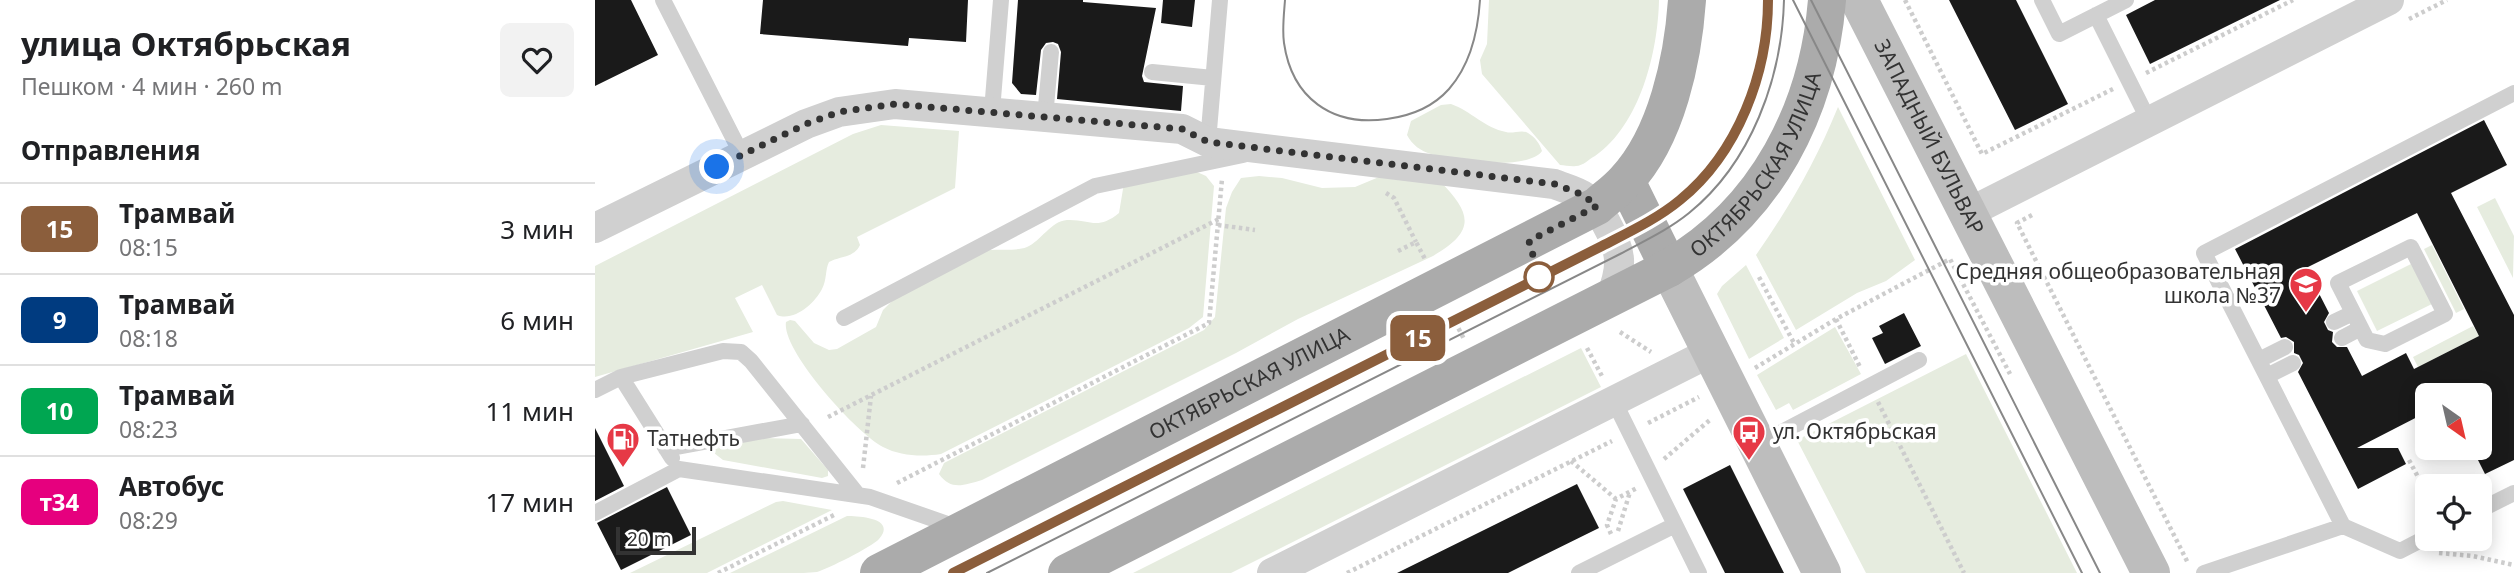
<!DOCTYPE html>
<html lang="ru">
<head>
<meta charset="utf-8">
<style>
  body { margin:0; font-family:"Noto Sans",sans-serif; background:#f2f2f2; color:#202124; height:100vh; display:flex; flex-direction:column; font-size:26px; white-space:nowrap }
  * { box-sizing:border-box; margin:0 }
  p { font-size:23px; color:#757577 }
  .icon { flex:none; width:38px; height:38px; fill:none; stroke:currentColor; stroke-width:2; stroke-linecap:round; stroke-linejoin:round }
  .map { position:relative; flex:1; overflow:hidden }
  .sheet { display:flex; flex-direction:column; background:#fff; width:595px }
  .sheet>* { flex:none }
  .badge { padding:0 14px; border-radius:10px; font-size:24px; line-height:46px }
  .needle { width:46px; rotate:146deg }
  .tools { position:absolute; left:1820px; top:383px; display:grid; gap:14px }
  .tools a { display:grid; place-items:center; width:77px; height:77px; border-radius:10px; background:#fff; box-shadow:0 4px 18px #0003; font-size:35px }
  .scale { position:absolute; left:21px; bottom:18px; width:80px; box-sizing:border-box; padding-left:7px; border:4px solid #333; border-top:0; font-size:19px; line-height:24px; white-space:nowrap; color:#333; -webkit-text-stroke:5px #fff; paint-order:stroke }
  .you { position:absolute; width:35px; height:35px; margin:-18px; border:5px solid #fff; border-radius:50%; background:#1a73e8; box-shadow:0 0 0 10px #1a73e833 }
  .map>.badge { position:absolute; translate:-50% -50%; box-shadow:0 0 0 4px #fff }
  h2 { padding:0 21px; font-size:26px; line-height:63px }
  .round { display:grid; place-items:center; flex:none; width:74px; height:74px; border-radius:10px; background:#f2f2f2 }
  .summary { display:flex; align-items:center; justify-content:space-between; height:119px; padding:0 21px }
  h1 { font-size:33px; font-weight:700; line-height:52px }
  ul { padding:0; list-style:none }
  li { display:flex; align-items:center; gap:21px; height:91px; padding:0 21px; border-top:2px solid #e0e0e0 }
  li div { flex:1 }
  li b { display:block; font-size:26px }
  li em { font-style:normal }
  li .badge { min-width:77px; font-weight:700; text-align:center }
  main { display:flex; flex:1; min-height:0 }
  .map>svg:first-child { display:block }
  .green { fill:#e6ecdf }
  .building { fill:#1a1a1a; fill-rule:evenodd }
  .lines { fill:none; stroke-linecap:round; stroke-linejoin:round }
  .path { stroke:#cdcdcd; stroke-width:4.5; stroke-dasharray:3.5 3.5; stroke-linecap:butt }
  .lane { stroke:#d0d0d0; stroke-width:16 }
  .street { stroke:#d0d0d0; stroke-width:30 }
  .secondary { stroke:#bdbdbd; stroke-width:38 }
  .primary { stroke:#ababab; stroke-width:38 }
  .tram { stroke:#888; stroke-width:2 }
  .line-casing { stroke:#fff; stroke-width:16 }
  .line { stroke:#8b5e3c; stroke-width:10 }
  .walk { stroke:#333; stroke-width:7; stroke-dasharray:0 12.6 }
  .stop-dot { fill:#fff; stroke:#8b5e3c; stroke-width:3.5 }
  .labels { text-anchor:middle; stroke-width:7; stroke-linejoin:round; paint-order:stroke }
  .street-label { font-size:21px; fill:#333; stroke:#fff }
  .poi-label { font-size:21px; fill:#333; stroke:#fff; text-anchor:start }
</style>
</head>
<body>
<main>
<section class="sheet">
<div class="summary"><div><h1>улица Октябрьская</h1><p>Пешком · 4 мин · 260 m</p></div><a class="round"><svg class="icon" aria-label="heart" viewBox="0 0 24 24"><path d="M12 20l-8-8c-3-5 5-10 8-4 3-6 11-1 8 4z"/></svg></a></div>
<h2>Отправления</h2>
<ul>
<li><span class="badge" style="background:#8b5e3c;color:#fff">15</span><div><b>Трамвай</b><p>08:15</p></div><em>3 мин</em></li>
<li><span class="badge" style="background:#003b80;color:#fff">9</span><div><b>Трамвай</b><p>08:18</p></div><em>6 мин</em></li>
<li><span class="badge" style="background:#00a651;color:#fff">10</span><div><b>Трамвай</b><p>08:23</p></div><em>11 мин</em></li>
<li><span class="badge" style="background:#e6007e;color:#fff">т34</span><div><b>Автобус</b><p>08:29</p></div><em>17 мин</em></li>
</ul>
</section>
<div class="map">
<svg width="1919" height="573" viewBox="0 0 1919 573">
  <rect width="100%" height="100%" fill="#fff"/>
  <!-- green -->
  <path class="green" d="M894,0H1064C1063,52 1045,125 1000,156C994,159 988,166 981,166C976,167 970,165 965,165L887,74L885,60L892,44Z
    M856,104C876,111 890,128 911,132C918,134 927,129 933,133C940,137 945,144 947,151C933,171 858,161 836,154C826,151 817,145 812,135L816,121L846,105Z
    M1243,107L1320,260L1291,281L1262,293L1201,330L1161,255C1194,208 1221,161 1243,107Z
    M286,125L364,131L360,188L262,237L265,245C259,258 245,256 234,262C230,270 232,280 227,289C220,303 199,322 182,315L167,285L140,298L158,332L0,377V266L258,134Z
    M602,172L611,176L619,186L608,317L594,328L346,454C327,457 305,456 288,447C262,434 186,350 191,322L195,320L200,321L219,343L234,350L242,349L281,327L288,310L298,300L388,251C402,248 419,252 432,247C446,241 456,221 472,220C495,219 502,231 524,213L529,183Z
    M664,176L687,178L727,188L760,187L784,177L845,181C877,214 881,231 838,256L703,319L641,353L387,480C369,485 356,491 344,474L349,463L609,330L620,317L631,208L637,192L646,178Z
    M1900,198L1919,236L1918,278L1882,207Z
    M1837,245L1869,309L1861,313L1829,249Z
    M1816,264L1837,304L1782,331L1762,291Z
    M1151,265L1189,338L1154,359L1122,294L1127,286Z
    M1878,326L1884,336L1823,367L1818,357Z
    M1240,327L1266,374L1198,410L1194,403L1181,410L1162,375Z
    M986,348L1006,387L636,573H538Z
    M1371,354L1482,573H1271L1202,440Z
    M167,438L206,439L233,470V476L227,478L128,460L119,453L120,449Z
    M188,501L237,510L112,573H35L181,502Z
    M252,516C264,516 302,518 284,539C277,547 232,569 222,572C214,573 203,573 195,573C175,573 155,573 135,573Z"/>
  <!-- building -->
  <path class="building" d="M0,0H36L63,55L0,86Z
    M168,0H373L371,42L314,38L313,46L165,34Z
    M423,0H488V2L561,8L547,76L549,82L588,86L586,111L462,99L466,52L463,44L458,42L451,43L446,50L441,95L426,94L417,83Z
    M568,0H600L597,27L566,23Z
    M1354,0H1421L1473,104L1420,130Z
    M1560,0H1685L1555,64L1531,15Z
    M1889,120L1912,165L1856,193L1919,315V460L1890,474L1877,448H1885V396H1832V412L1762,448H1803L1811,464L1763,489L1703,372L1708,363L1704,355L1699,353V342L1691,337L1686,338L1640,249ZM1822,213L1884,336L1819,369L1811,353L1767,376L1752,347H1742L1737,342L1738,332L1733,330L1729,322L1734,313L1711,268Z
    M1309,313L1326,346L1290,364L1277,338L1288,333L1284,326Z
    M0,428L29,486L0,501Z
    M1135,465L1189,573H1130L1088,489Z
    M982,484L1004,528L913,573H802Z
    M72,487L96,535L26,570L2,523Z"/>
  <g class="lines">
    <!-- path -->
    <path class="path" d="M1310,0L1387,154L1518,89
      M1814,19L1852,0
      M1551,73L1698,0
      M791,193L799,198L821,242
      M1437,215L1422,223L1593,563
      M623,225L660,230
      M803,251L821,242L830,259
      M1164,277L1200,345
      M857,316L869,339
      M1241,319L1266,369
      M1025,332L1056,352
      M992,348L1008,378
      M1160,368L1241,319L1355,259L1415,374
      M1283,402L1369,573
      M233,417L624,219
      M1053,423L1104,397
      M1850,449L1851,448
      M1069,459L1116,419
      M1814,460L1832,494
      M976,461L1021,499
      M268,468L276,396
      M302,483L614,323L627,179
      M1023,531L1035,492
      M1016,534L1012,525L1021,499L1042,488
      M1844,553L1878,556L1919,565
      M123,573L241,514
      M752,573L1017,441"/>
    <!-- lane -->
    <path class="lane" d="M68,0L147,155
      M1447,0L1464,34L1531,0
      M1501,15L1554,121
      M557,72L618,78
      M397,111L406,0
      M450,117L456,52
      M613,142L625,0
      M1816,247L1850,314L1790,344L1772,340L1743,283Z
      M249,318L500,186L648,155
      M1739,322L1758,313
      M1747,338L1766,328
      M1664,360L1690,347
      M1672,376L1698,363
      M26,377L128,351L146,352L156,361L263,495
      M0,390L26,377L77,458
      M1019,401L1104,573
      M1162,445L1324,360
      M71,449L207,424
      M1885,510L1919,493
      M0,513L84,469L275,497L364,528
      M1748,526L1609,253L1919,93
      M984,573L1080,525
      M1609,573L1748,526L1805,551L1832,537"/>
    <!-- street -->
    <path class="street" d="M1373,213L1794,0
      M0,228L211,124L244,112L300,104L587,129L613,142L959,184C969,188 982,191 990,197C1001,204 1005,212 1011,223C1027,252 1028,266 1016,297
      M677,573L1116,352"/>
    <!-- secondary -->
    <g class="secondary">
      <path id="s1" d="M1264,0L1556,573"/>
      <path d="M1074,268L1227,573"/>
    </g>
    <!-- primary -->
    <g class="primary">
      <path d="M1031,181L1074,268"/>
      <path id="s2" d="M284,573L1002,206C1011,198 1022,190 1030,181C1072,137 1088,58 1092,0"/>
      <path id="s3" d="M472,573L1074,268C1172,211 1223,110 1232,0"/>
    </g>
    <!-- tram -->
    <path class="tram" d="M690,0C689,14 687,29 689,43C697,98 737,127 792,119C815,116 838,107 854,89C876,64 883,32 885,0
      M1198,0L1487,573
      M1216,0L1505,573
      M358,573L994,253C1019,240 1047,228 1070,211C1137,163 1173,81 1173,0
      M392,573L1025,254C1049,241 1073,230 1094,213C1156,163 1187,78 1189,0"/>
  </g>
  <g class="lines">
    <defs>
      <path id="line" d="M358,573L1007,246C1034,232 1062,219 1085,200C1143,153 1173,73 1173,0"/>
    </defs>
    <!-- line casing -->
    <use href="#line" class="line-casing"/>
    <!-- line -->
    <use href="#line" class="line"/>
    <!-- walk -->
    <path class="walk" d="M122,167L211,124L244,112L300,104L587,129L613,142L960,184L988,195L1002,206L934,241L944,277"/>
  </g>
  <!-- icons -->
  <defs>
    <symbol id="school-pin" viewBox="-11 -11 22 30"><path d="M0 17L-7.5 6A9.5 9.5 0 1 1 7.5 6Z" fill="#e63946" stroke="#fff"/><path d="M0-5L7-2L0 1L-7-2ZM-4 1L0 2.5L4 1V4Q0 6-4 4Z" fill="#fff"/></symbol>
    <symbol id="bus-pin" viewBox="-11 -11 22 30"><path d="M0 17L-7.5 6A9.5 9.5 0 1 1 7.5 6Z" fill="#e63946" stroke="#fff"/><path d="M-5-6H5V4H4V6H2V4H-2V6H-4V4H-5ZM-3.5-4V0h7V-4ZM-3.5 1.2v1.5H-2V1.2ZM2 1.2v1.5H3.5V1.2Z" fill="#fff"/></symbol>
    <symbol id="fuel-pin" viewBox="-11 -11 22 30"><path d="M0 17L-7.5 6A9.5 9.5 0 1 1 7.5 6Z" fill="#e63946" stroke="#fff"/><path d="M-5.5-6h7V0h2V4h1.3V-2.5L3-4.5l.8-.8L6-3V5H2.5V1h-1V6h-7ZM-4.2-4.7v3.2H.2V-4.7Z" fill="#fff"/></symbol>
  </defs>
  <g fill-rule="evenodd">
    <use href="#school-pin" x="1692" y="265" width="38" height="52"/>
    <use href="#bus-pin" x="1135" y="413" width="38" height="52"/>
    <use href="#fuel-pin" x="9" y="420" width="38" height="52"/>
  </g>
  <!-- markers -->
  <circle class="stop-dot" cx="944" cy="277" r="14"/>
  <g class="labels">
    <!-- street labels -->
    <g class="street-label">
      <text dy="7" stroke="none"><textPath href="#s1" startOffset="154">ЗАПАДНЫЙ БУЛЬВАР</textPath></text>
      <text dy="7" stroke="none"><textPath href="#s3" startOffset="814">ОКТЯБРЬСКАЯ УЛИЦА</textPath></text>
      <text dy="7" stroke="none"><textPath href="#s2" startOffset="416">ОКТЯБРЬСКАЯ УЛИЦА</textPath></text>
    </g>
    <!-- poi labels -->
    <g class="poi-label">
      <text x="1686" y="279" text-anchor="end">Средняя общеобразовательная<tspan x="1686" dy="24">школа №37</tspan></text>
      <text x="1178" y="439">ул. Октябрьская</text>
      <text x="52" y="446">Татнефть</text>
    </g>
  </g>
</svg>
<div class="tools">
<a><svg class="needle" viewBox="-14 -14 28 28"><path d="M0-13l5 13h-10z" fill="#e53935"/><path d="M0 13l5-13h-10z" fill="#757577"/></svg></a>
<a><svg class="icon" aria-label="locate" viewBox="0 0 24 24"><circle cx="12" cy="12" r="6"/><path d="M12 2v4M12 18v4M2 12h4M18 12h4"/></svg></a>
</div>
<div class="scale">20 m</div>
<div class="you" style="left:122px;top:167px"></div>
<b class="badge" style="left:823px;top:338px;background:#8b5e3c;color:#fff">15</b>
</div>
</main>
</body>
</html>
